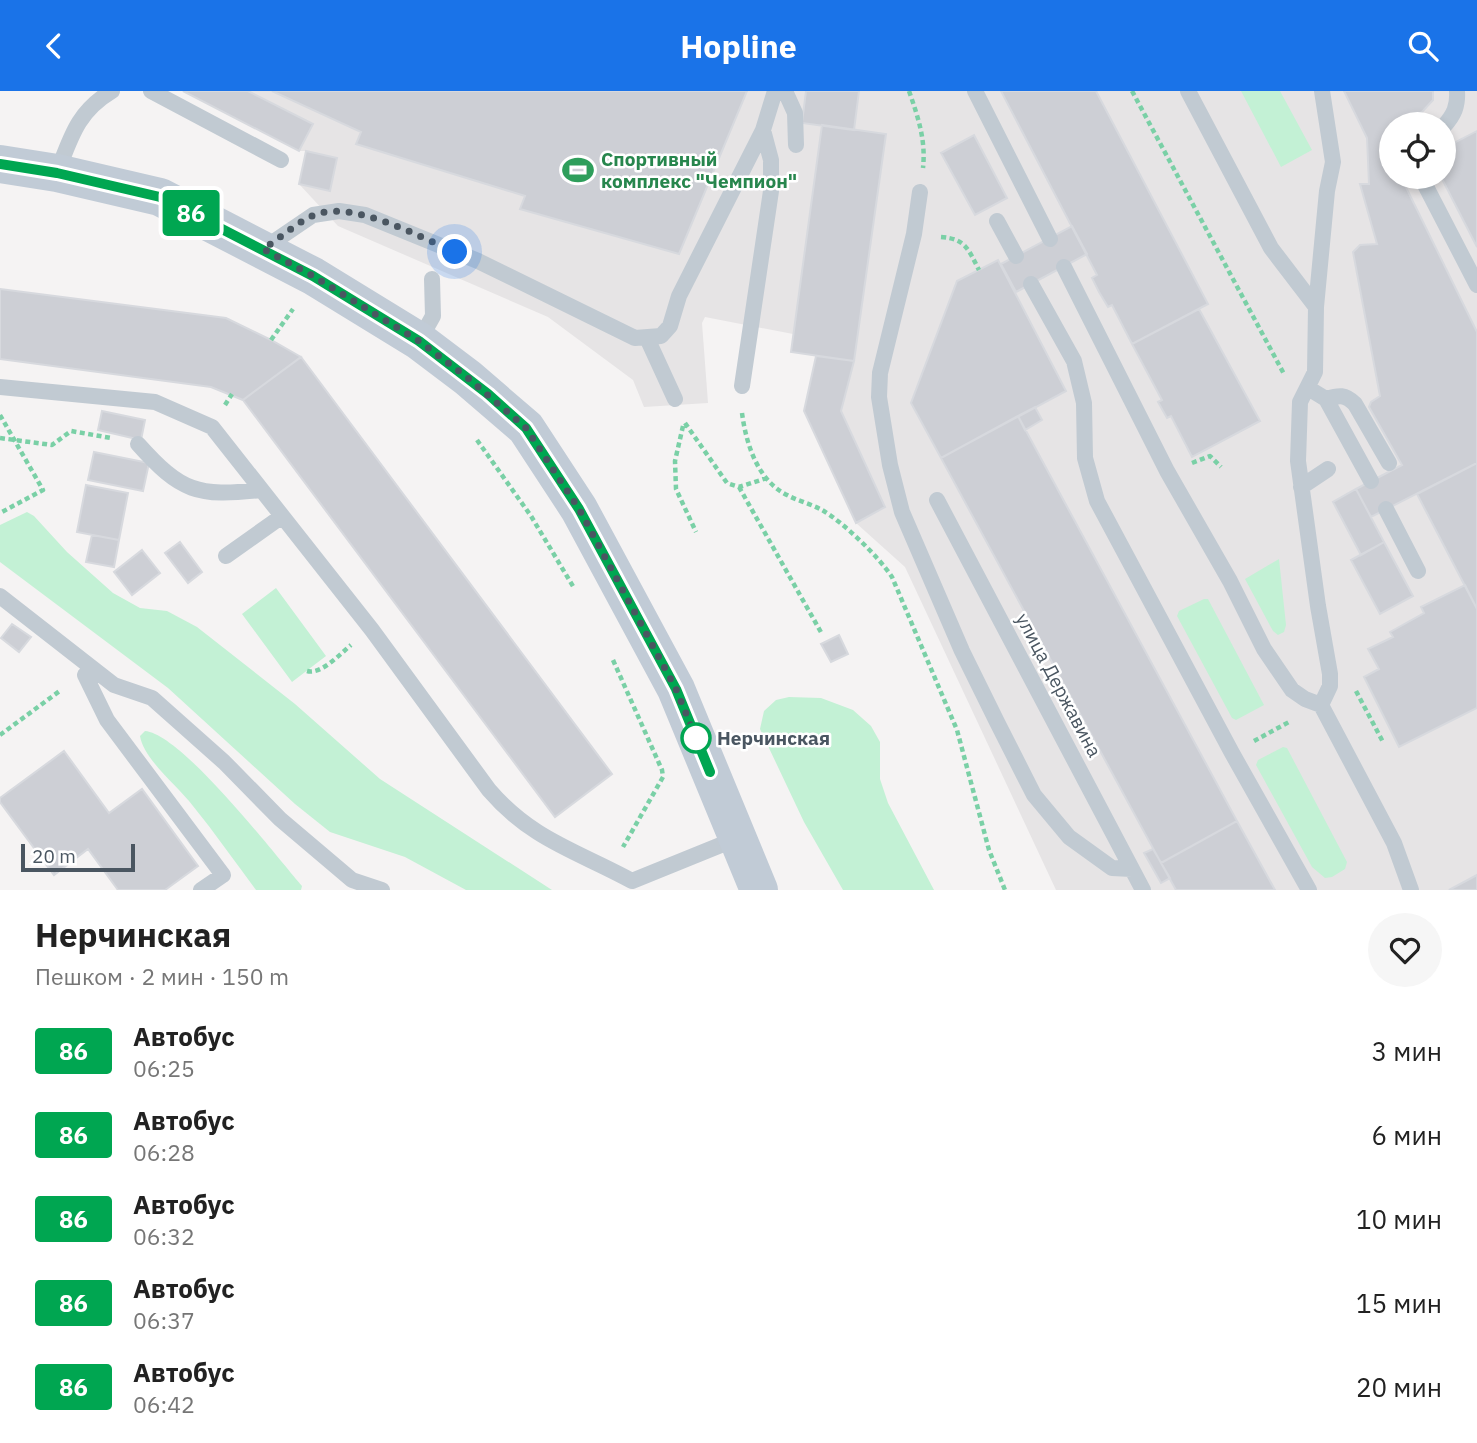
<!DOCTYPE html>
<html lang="ru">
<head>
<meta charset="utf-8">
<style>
  body { margin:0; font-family:"IBM Plex Sans",sans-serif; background:#f6f6f6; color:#222; height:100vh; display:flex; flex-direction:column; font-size:26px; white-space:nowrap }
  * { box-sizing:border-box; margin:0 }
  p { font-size:23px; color:#767676 }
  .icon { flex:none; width:38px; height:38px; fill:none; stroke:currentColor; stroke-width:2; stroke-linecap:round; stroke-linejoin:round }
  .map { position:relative; height:799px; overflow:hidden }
  .panel { display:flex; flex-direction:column; background:#fff; flex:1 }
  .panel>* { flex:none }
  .badge { padding:0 14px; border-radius:5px; font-size:24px; line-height:46px }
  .buttons { position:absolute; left:1379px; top:21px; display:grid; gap:14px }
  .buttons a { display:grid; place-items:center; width:77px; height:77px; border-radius:50%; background:#fff; box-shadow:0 4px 10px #0003; font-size:35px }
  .scale { position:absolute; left:21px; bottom:18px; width:114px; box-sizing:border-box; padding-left:7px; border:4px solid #4a5661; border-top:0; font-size:19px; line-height:24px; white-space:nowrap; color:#4a5661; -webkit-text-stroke:5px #fff; paint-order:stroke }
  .you { position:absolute; width:35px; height:35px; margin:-18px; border:5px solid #fff; border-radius:50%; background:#1a73e8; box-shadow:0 0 0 10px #1a73e833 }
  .map>.badge { position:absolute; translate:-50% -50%; box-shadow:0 0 0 4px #fff }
  .round { display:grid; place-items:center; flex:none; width:74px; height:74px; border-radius:37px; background:#f6f6f6 }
  .head { display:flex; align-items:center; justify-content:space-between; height:119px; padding:0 35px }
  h1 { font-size:33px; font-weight:700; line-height:52px }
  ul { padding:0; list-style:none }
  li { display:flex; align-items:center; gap:21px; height:84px; padding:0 35px }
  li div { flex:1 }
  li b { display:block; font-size:26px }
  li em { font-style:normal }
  li .badge { min-width:77px; font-weight:700; text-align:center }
  header { display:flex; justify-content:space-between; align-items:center; height:91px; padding:0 35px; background:#1a73e8; color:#fff; font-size:32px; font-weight:700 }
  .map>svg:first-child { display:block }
  .education { fill:#e6e4e5; fill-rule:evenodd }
  .green { fill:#c3f1d5 }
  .building { fill:#cdcfd5; stroke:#d7d9de; stroke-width:2 }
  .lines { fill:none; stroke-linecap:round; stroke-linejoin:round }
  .path { stroke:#7ad0a6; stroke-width:4.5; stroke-dasharray:5 3.5; stroke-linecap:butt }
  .lane { stroke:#c1cad2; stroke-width:16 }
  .secondary { stroke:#c1cbd6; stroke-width:38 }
  .line-casing { stroke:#fff; stroke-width:16 }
  .line { stroke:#00a651; stroke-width:10 }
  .walk { stroke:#4a5661; stroke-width:7; stroke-dasharray:0 12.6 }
  .stop-dot { fill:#fff; stroke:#00a651; stroke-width:3.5 }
  .labels { text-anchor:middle; stroke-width:5; stroke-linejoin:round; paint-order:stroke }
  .leisure-label { font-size:19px; font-weight:bold; fill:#27864d; stroke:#fff; text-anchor:start }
  .street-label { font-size:19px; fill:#4a5661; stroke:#fff }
  .stop-label { font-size:19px; font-weight:bold; fill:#4a5661; stroke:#fff; text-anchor:start }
</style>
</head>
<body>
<header><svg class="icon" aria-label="back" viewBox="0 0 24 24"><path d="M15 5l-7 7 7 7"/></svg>Hopline<svg class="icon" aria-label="search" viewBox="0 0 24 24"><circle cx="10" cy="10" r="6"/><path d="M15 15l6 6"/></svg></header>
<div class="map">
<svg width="1477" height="799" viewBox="0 0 1477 799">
  <rect width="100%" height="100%" fill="#f5f3f3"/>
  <!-- education -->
  <path class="education" d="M248,0H1477V799H1056L905,476L856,432L804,320L816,265L791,261L793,243L705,226L702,232L708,312L644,316L633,289L548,226L338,135L299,93L306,60H299L313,33ZM1391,33H1444V86H1391Z"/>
  <!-- green -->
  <path class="green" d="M1241,0H1280L1312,59L1281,76Z
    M27,421L34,425L67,461L113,502L140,517L167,520L197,536L295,613L380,688L552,799H466L405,766L330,741L295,713L168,597L0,471V434Z
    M1279,468L1286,534L1284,541L1278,544L1273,540L1245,488Z
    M276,497L326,565L292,591L242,523Z
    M1204,508H1208L1264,614L1236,629L1232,627L1177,525L1179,520Z
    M789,606L821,607L853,619L871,635L880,651V688L888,712L934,799H843L804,731L760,638L764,620L776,609Z
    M145,640C182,643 275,764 302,795L301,799H256C235,771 215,742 193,715C178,695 144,669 140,645Z
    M1283,656L1287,657L1347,771L1345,778L1332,786L1325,787L1312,776L1256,674L1258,669Z"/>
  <!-- building -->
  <path class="building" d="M183,0H248L313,33L299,60Z
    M272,0H747L679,163L520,118L525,105L356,53L361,41Z
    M806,0H859L854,39L802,32Z
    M1001,0H1096L1208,213L1132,253L1112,214L1108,216L1099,201L1092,187L1097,184Z
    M1344,0H1433V9L1422,21L1400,33H1391V86H1401L1477,241V372L1371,426L1356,398L1402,374L1369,316L1371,311L1380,305L1353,161L1360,154L1377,153L1360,93H1369L1367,47Z
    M822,34L886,43L854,270L791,261Z
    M1477,40V156L1441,86H1444V57Z
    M974,44L1007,107L975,124L941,62Z
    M306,60L337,67L330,100L299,93Z
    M1072,135L1087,163L1016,201L1001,173Z
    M998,169L1066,300L941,367L911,312L957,190Z
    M0,198L226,227L271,249L301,266L243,309L211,296L0,268Z
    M1199,218L1260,330L1192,366L1171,325L1167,327L1158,311L1162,309L1132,253Z
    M816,265L854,270L841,320L885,416L856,432L804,320Z
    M301,266L612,683L555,726L243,309Z
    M1035,316L1042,329L1025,339L1018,325Z
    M102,320L145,329L141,349L98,339Z
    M1018,325L1237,730L1161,772L941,367Z
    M94,361L149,372L143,400L88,389Z
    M1477,372V518L1417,403Z
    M86,394L128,402L119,449L77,441Z
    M1356,398L1384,451L1361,464L1333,411Z
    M92,444L119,449L114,476L86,471Z
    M180,451L202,481L188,492L165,462Z
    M1384,451L1413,505L1380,523L1351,469Z
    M142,459L160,482L132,504L114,481Z
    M1465,494L1477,518V617L1399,656L1364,586L1379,578L1368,558L1393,546L1390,541L1424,522L1421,516Z
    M12,533L31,546L19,561L1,547Z
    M839,544L848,563L831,571L821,553Z
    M64,660L109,722L142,698L198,775L165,799H118L88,758L54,784L0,711V707Z
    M1237,730L1275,799H1176L1161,772Z
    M1153,758L1170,787L1161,792L1144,762Z
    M1477,784V799H1449Z"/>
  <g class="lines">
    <!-- path -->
    <path class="path" d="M909,0C918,26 926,49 923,77
      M1132,0L1284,283
      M941,146C966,148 968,158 979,179
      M271,249L293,218
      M225,314L232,303
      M742,322C746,352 757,389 787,404C798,410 811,413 822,419C843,431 879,466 892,486L957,639L989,759L1005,799
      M0,324L43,399L0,422
      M685,332L727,392L739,396L767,387
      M683,335L675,370L676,398L696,441
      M0,347L52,354L71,340L111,347
      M477,349L531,425L574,497
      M1192,372L1210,365L1221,376
      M739,396L822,543
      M613,569L662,679L663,686L623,756
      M307,580C321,584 340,563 351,554
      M1356,600L1383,651
      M0,644L61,599
      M1254,650L1289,631"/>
    <!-- lane -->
    <path class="lane" d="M151,0L281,69
      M785,0L795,22L796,54
      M975,0L1050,148
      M1188,0L1271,157L1316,216
      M1322,0L1333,71L1327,100L1316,216L1315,281L1300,311L1298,370L1318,515L1330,583V595L1321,614L1394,752L1411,799
      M1444,35C1454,24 1458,15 1457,0
      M57,82C71,46 77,21 112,0
      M1421,86L1477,194
      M920,101L914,143L880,282L879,306L890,374L902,421L962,560L997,631L1034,704L1069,746L1112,777L1132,778
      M997,130L1016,165
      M263,158L313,124L339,120L365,124L478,170L635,247L661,245L670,235L679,205L763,39L775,0
      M1064,176L1167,380L1230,490L1264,558L1292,599L1305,608L1321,614
      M1031,193L1074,270L1084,312L1085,367L1097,410L1232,662L1309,799
      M647,247L675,308
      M419,250L433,225L432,188
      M742,295L771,100V69L763,39
      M0,296L155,311L212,336L372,539L489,699C532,749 577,760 632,790L738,747
      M1308,297L1326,308L1371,390
      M1326,308C1339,304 1345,303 1355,313L1389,372
      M138,353C181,401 197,406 261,399
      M1301,396L1328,378
      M937,409L1143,799
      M1386,418L1418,480
      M226,465L281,426
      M0,505L114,594L152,607L224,671L280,728L352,789L382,799
      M93,578L85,584L107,629L223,784L201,799"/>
    <!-- secondary -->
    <path class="secondary" d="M0,73L57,82L160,106L313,185L419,250L468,287L526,337L579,418L676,598L759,799"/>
  </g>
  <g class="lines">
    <defs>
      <path id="line" d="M0,73L57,82L160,106L313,185L419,250L488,303L526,337L579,418L676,598L710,681"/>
    </defs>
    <!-- line casing -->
    <use href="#line" class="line-casing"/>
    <!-- line -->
    <use href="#line" class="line"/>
    <!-- walk -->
    <path class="walk" d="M455,161C419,146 351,107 312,125C295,133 279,148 263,158L313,185L419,250L468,287L526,337L579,418L676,598L696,647"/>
  </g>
  <!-- icons -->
  <defs>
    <symbol id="stadium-bare" viewBox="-9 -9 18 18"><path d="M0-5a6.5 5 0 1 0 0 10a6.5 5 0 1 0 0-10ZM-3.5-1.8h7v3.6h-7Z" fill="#2e9e5b" stroke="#fff" stroke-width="2.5" paint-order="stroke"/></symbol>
  </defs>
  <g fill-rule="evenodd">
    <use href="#stadium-bare" x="556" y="57" width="44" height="44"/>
  </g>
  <!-- markers -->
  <circle class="stop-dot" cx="696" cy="647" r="14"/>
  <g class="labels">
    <!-- leisure labels -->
    <g class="leisure-label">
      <text x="601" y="75">Спортивный<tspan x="601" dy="22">комплекс "Чемпион"</tspan></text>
    </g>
    <!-- street labels -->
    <g class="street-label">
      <text transform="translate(1059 594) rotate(62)" y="7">улица Державина</text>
    </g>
    <!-- stop labels -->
    <g class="stop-label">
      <text x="717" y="654">Нерчинская</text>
    </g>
  </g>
</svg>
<div class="buttons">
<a><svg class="icon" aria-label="locate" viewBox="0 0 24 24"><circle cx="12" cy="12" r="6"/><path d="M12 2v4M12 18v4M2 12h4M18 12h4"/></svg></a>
</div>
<div class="scale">20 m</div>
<div class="you" style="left:455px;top:161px"></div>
<b class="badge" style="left:191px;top:122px;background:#00a651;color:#fff">86</b>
</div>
<section class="panel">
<div class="head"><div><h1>Нерчинская</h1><p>Пешком · 2 мин · 150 m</p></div><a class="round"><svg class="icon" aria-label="heart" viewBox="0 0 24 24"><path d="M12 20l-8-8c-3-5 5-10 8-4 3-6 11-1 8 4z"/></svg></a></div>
<ul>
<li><span class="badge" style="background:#00a651;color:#fff">86</span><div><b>Автобус</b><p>06:25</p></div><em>3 мин</em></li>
<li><span class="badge" style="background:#00a651;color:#fff">86</span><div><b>Автобус</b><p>06:28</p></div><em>6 мин</em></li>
<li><span class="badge" style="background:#00a651;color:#fff">86</span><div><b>Автобус</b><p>06:32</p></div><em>10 мин</em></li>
<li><span class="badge" style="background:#00a651;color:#fff">86</span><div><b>Автобус</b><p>06:37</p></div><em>15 мин</em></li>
<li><span class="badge" style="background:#00a651;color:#fff">86</span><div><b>Автобус</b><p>06:42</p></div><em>20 мин</em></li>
</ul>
</section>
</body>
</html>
